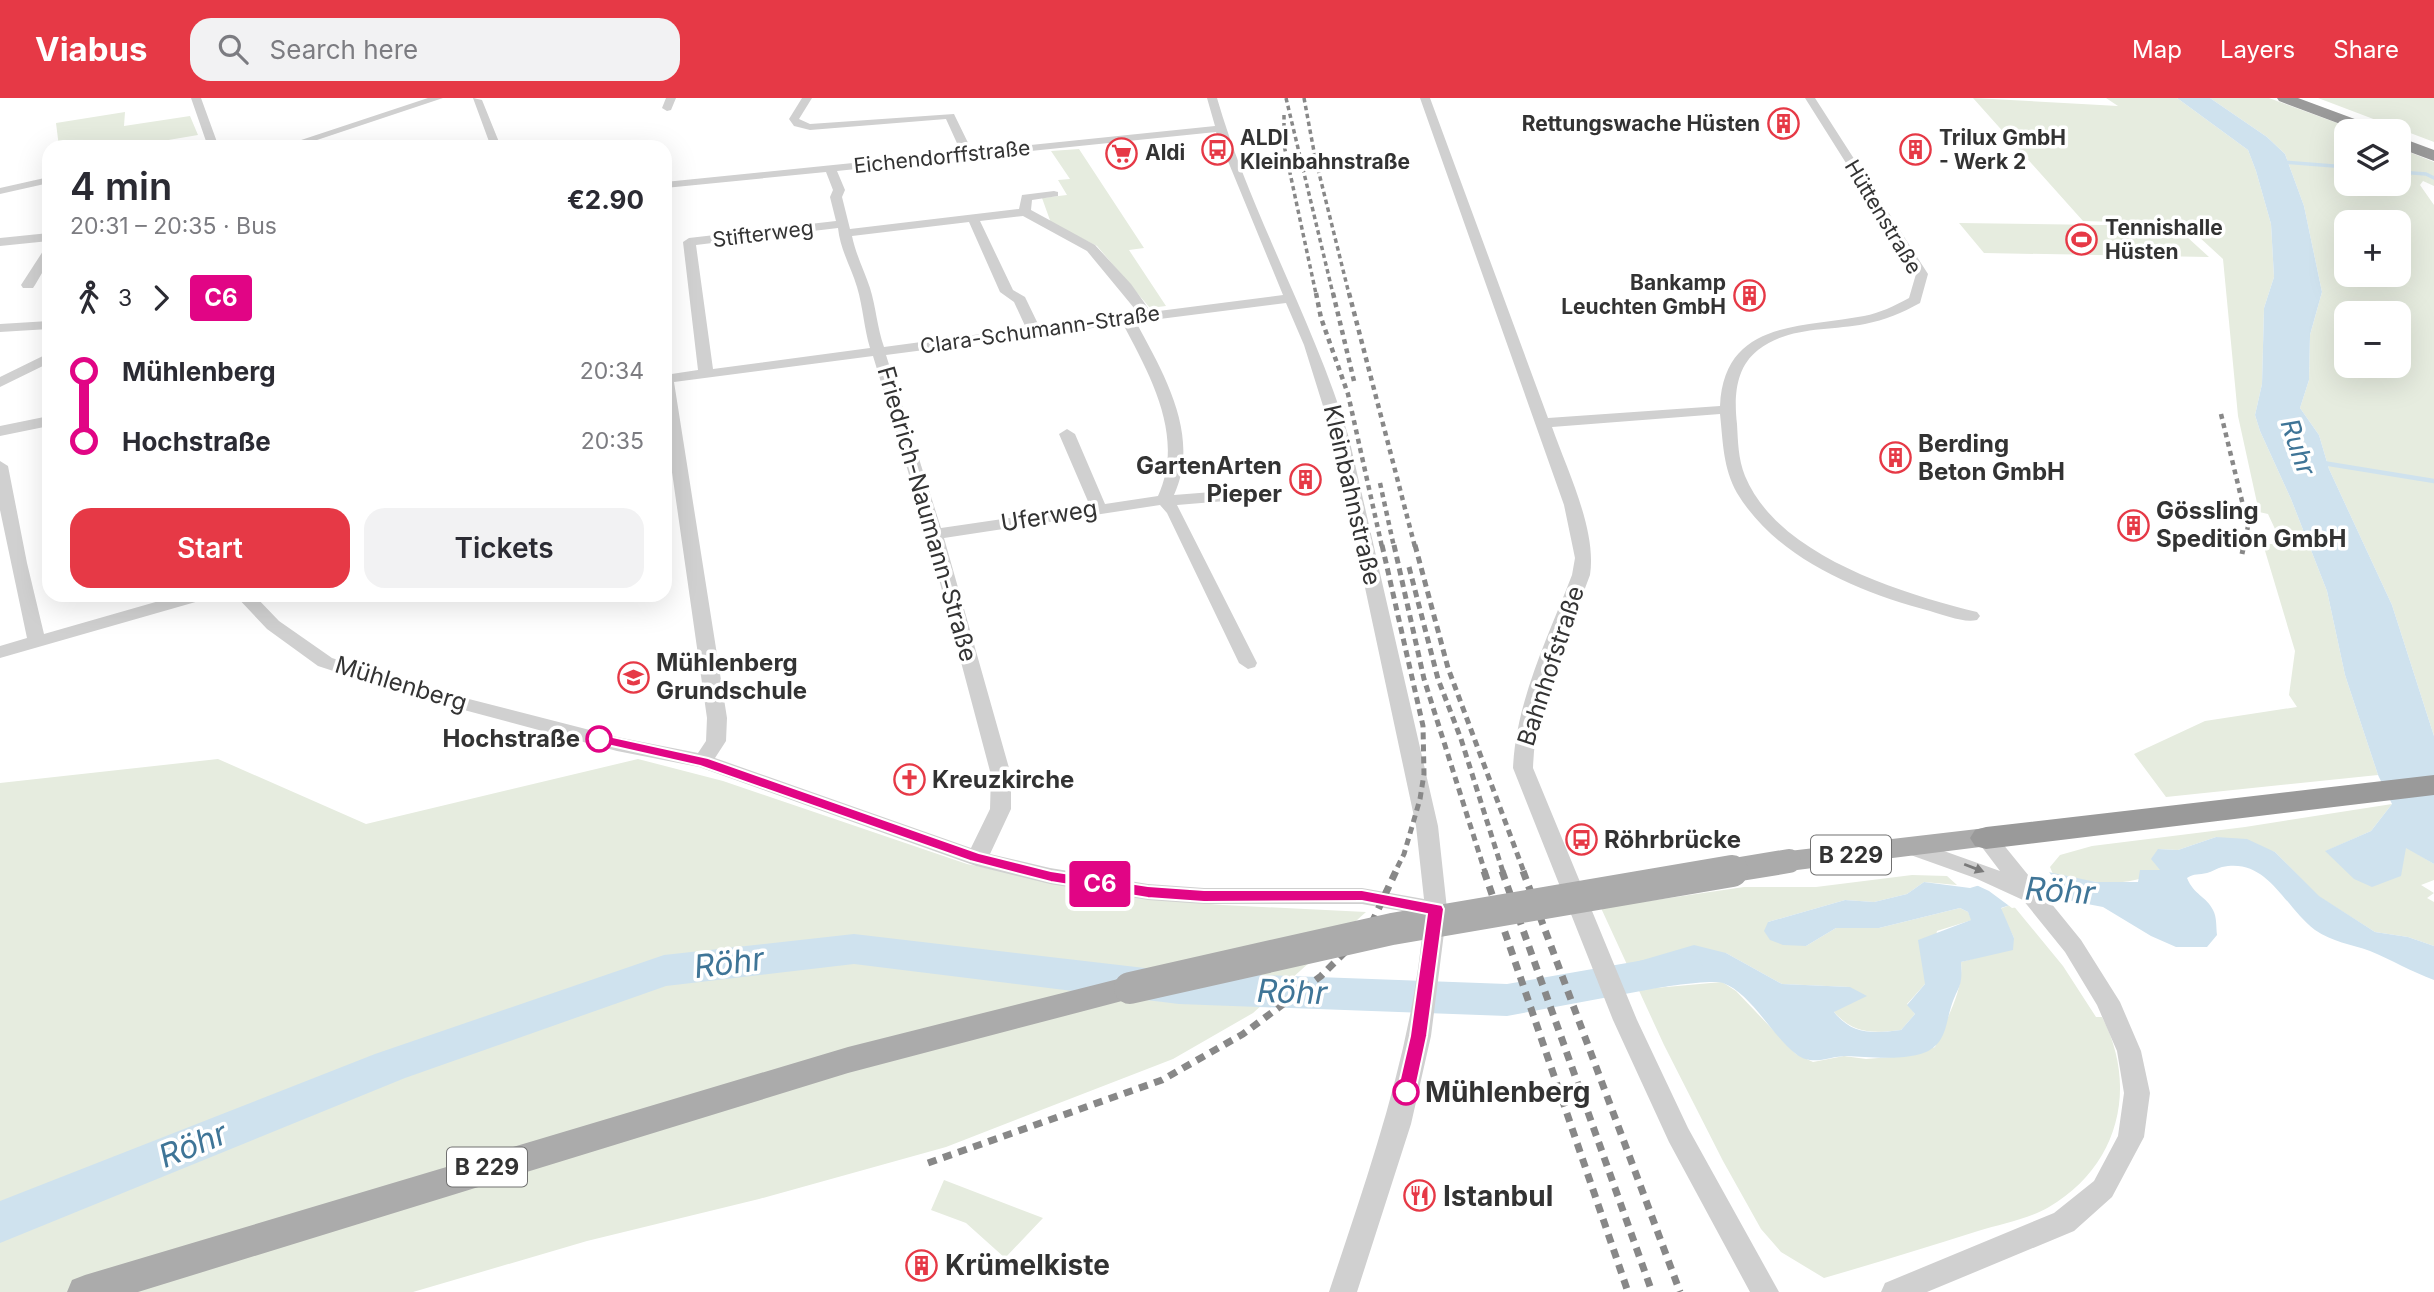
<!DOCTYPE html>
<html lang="en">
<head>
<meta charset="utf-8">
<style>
  body { margin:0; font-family:Inter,sans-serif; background:#f2f2f3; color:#2b2b33; height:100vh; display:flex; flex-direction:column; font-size:26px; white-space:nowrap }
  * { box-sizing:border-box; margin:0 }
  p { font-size:23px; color:#7c7c81 }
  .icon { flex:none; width:38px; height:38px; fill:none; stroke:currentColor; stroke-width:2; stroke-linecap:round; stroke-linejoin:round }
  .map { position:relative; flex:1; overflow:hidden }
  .panel { position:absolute; left:42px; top:42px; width:630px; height:462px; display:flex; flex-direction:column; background:#fff; border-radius:21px; box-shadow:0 7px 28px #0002 }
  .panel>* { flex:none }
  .badge { padding:0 14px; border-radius:5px; font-size:24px; line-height:46px }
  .fabs { position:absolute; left:2334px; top:21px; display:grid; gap:14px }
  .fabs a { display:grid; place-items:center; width:77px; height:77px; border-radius:14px; background:#fff; box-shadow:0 7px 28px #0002; font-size:35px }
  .map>.badge { position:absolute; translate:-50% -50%; box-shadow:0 0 0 4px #fff }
  .legs { display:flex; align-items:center; gap:10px; height:77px; padding:0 28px; font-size:23px }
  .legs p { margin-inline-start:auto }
  .head { display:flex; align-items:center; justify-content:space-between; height:119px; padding:0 28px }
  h1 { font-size:38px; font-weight:600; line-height:52px }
  .action { display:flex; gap:14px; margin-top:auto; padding:14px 28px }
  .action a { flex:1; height:80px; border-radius:21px; background:#e63946; color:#fff; font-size:28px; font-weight:600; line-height:80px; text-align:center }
  .action a+a { background:#f2f2f3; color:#2b2b33 }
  ul { padding:0 28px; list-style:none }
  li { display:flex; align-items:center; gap:24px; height:70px; font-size:26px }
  li i { display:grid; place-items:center; width:10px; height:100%; margin:0 9px; background:currentColor }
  li i::after { content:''; width:18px; height:18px; margin:-9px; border:5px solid; border-radius:50%; background:#fff }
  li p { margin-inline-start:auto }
  li:first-child i { background:linear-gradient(#0000 50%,currentColor 0) }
  li:last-child i { background:linear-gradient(currentColor 50%,#0000 0) }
  header { display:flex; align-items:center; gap:42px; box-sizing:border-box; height:98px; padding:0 35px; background:#e63946; color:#fff }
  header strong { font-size:33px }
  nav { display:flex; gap:38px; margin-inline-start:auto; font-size:24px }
  .search { width:490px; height:63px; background:#f2f2f3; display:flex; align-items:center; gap:18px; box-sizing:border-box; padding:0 24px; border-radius:21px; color:#7c7c81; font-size:26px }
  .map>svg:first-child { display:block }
  .green { fill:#e6ecdf; fill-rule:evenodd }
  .water { fill:#cfe2ee }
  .pier { fill:#fff }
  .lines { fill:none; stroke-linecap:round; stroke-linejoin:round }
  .stream-far1 { stroke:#cfe2ee; stroke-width:3.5 }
  .stream { stroke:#cfe2ee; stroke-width:4.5 }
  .river { fill:#cfe2ee; fill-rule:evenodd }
  .minor { fill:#d0d0d0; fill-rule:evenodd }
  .major { fill:#ababab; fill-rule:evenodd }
  .highway { fill:#9a9a9a; fill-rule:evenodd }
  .rail-far3 { stroke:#888; stroke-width:3.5; stroke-dasharray:4.5 3.5; stroke-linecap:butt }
  .rail-far2 { stroke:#888; stroke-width:4.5; stroke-dasharray:5 4.5; stroke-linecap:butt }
  .rail-far1 { stroke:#888; stroke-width:5; stroke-dasharray:7 5; stroke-linecap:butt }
  .rail { stroke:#888; stroke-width:7; stroke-dasharray:9 7; stroke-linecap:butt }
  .major-bridge-far1 { stroke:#ababab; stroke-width:24 }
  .major-bridge { stroke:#ababab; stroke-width:32 }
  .oneway { fill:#7a7a7a }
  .line-1 { fill:#e10585; stroke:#fff; stroke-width:2 }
  .stop-1-dot { fill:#fff; stroke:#e10585; stroke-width:3.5 }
  .labels { text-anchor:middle; stroke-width:7; stroke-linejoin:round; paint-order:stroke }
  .far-poi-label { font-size:21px; font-weight:bold; fill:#333; stroke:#fff; text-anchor:start }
  .far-street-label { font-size:21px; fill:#333; stroke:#fff }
  .shield { fill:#fff; stroke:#707070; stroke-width:2 }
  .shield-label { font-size:23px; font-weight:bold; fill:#333 }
  .poi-label { font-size:24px; font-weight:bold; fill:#333; stroke:#fff; text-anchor:start }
  .street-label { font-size:24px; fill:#333; stroke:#fff }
  .stop-label { font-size:24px; font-weight:bold; fill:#333; stroke:#fff; text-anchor:end }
  .water-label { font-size:26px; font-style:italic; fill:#3f7597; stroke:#fff }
  .near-stop-label { font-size:28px; font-weight:bold; fill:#333; stroke:#fff; text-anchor:start }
  .near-poi-label { font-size:28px; font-weight:bold; fill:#333; stroke:#fff; text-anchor:start }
  .near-water-label { font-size:32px; font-style:italic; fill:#3f7597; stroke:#fff }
</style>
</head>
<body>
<header>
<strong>Viabus</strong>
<div class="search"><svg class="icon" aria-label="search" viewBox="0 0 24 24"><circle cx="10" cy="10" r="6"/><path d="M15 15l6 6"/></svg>Search here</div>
<nav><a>Map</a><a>Layers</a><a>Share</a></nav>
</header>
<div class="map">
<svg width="2434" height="1194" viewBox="0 0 2434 1194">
  <rect width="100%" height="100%" fill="#fff"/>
  <!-- green -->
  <path class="green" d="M1973,0L2118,8L2106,0H2177L2248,52L2256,73L2271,126L2274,179L2264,210L2262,286L2255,317L2260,333L2291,401L2327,493L2345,577L2378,677L2166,699L2134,656L2205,623L2297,609L2289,597L2295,553L2263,446H2282L2268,416L2259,414L2238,318L2223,161L2185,126L2083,123Z
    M2210,0H2269L2359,33H2347V86H2399V72L2414,80L2399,71V50L2434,64V88L2423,83L2420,87L2434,107V638L2392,507L2329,371L2319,337L2300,310L2309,282L2310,237L2322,194L2304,108L2285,56L2267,39ZM2347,124H2399V177H2347ZM2347,215H2399V268H2347Z
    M2318,0H2434V44Z
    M125,14L124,28L190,18L198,37L127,49H94V45L59,49L56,25Z
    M1079,51L1144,150L1129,152L1166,208L1150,210L1097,148L1051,125L1042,100L1067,97L1058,82L1070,81L1051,53Z
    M1959,125L2175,128L2209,159L1984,155Z
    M218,661L366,726L638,661L723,683L967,766L1124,799L1223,807L1366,814L1253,915L1173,961L946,1049L759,1101L587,1143L413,1194H0V685Z
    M2392,706L2371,733L2326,753L2406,749L2434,766V782L2421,787L2434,795L2427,800L2434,804V848L2408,839L2375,834L2318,798L2275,754L2216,739L2178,752L2158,751L2161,773C2122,791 2094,785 2053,776L2050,769L2060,757L2092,748L2245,729Z
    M1912,777L1947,778L1957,787L1924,784L1907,796L1874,804L1845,802L1768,824L1806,848L1836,830H1879L1960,810L1968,814L1972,822L1937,833L1925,886L1907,906L1915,916L1901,932C1873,935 1855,937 1834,914L1850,889L1782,886L1726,855L1644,891L1722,884L1736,893L1796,956L1813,964L1844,958L1866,961L1915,957L1935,949C1946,921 1964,893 1961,864L1979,859L2014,840L2000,811L2012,806L2063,868L2096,919H2102C2139,990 2118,1069 2049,1109C2029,1121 2001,1126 1978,1133C1927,1149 1876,1165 1824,1180L1781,1154L1761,1131L1723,1063L1664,947L1601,810L1744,789H1816Z
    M944,1082L1043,1120L1005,1160L966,1125L931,1112Z"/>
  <!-- water -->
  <path class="water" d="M2177,0H2210L2267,39L2285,56L2304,108L2322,194L2310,237L2309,282L2300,310L2319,337L2329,371L2392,507L2434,638V766L2406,750L2401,778L2372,789L2354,781L2325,753L2371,733L2392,706L2378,677L2345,577L2327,493L2291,401L2260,333L2255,317L2262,286L2264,210L2274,179L2271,126L2256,73L2248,52Z
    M2216,739L2247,741L2275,754L2319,798L2375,834L2408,839L2434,848V882C2412,874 2392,862 2370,853C2351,846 2332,844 2315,832C2284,809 2268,759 2222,769C2217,770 2212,774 2207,775C2199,777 2194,775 2187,780C2194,797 2206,798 2213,812C2217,819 2216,829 2217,837L2207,849H2176L2151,838L2103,809L2056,800L2022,803L2001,810L2014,840L2013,852L1961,864C1963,891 1958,887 1951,909C1947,921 1946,939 1935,948C1918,965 1869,959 1847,958C1828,958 1813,969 1796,956C1772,938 1751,895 1723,885C1711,881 1659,890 1644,891L1636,864L1694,847L1726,855L1782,886L1850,889L1867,898L1834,914C1853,938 1874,935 1901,932L1915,916L1907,907L1925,886L1918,842L1971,822L1968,814L1960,810L1879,830H1836L1806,848L1783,847L1770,842L1764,833L1768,824L1845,802L1874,804L1907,796L1924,784L1970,790L2034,771L2096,784H2138L2140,772H2160L2151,761L2158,751L2178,752Z"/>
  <!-- pier -->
  <path class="pier" d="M2035,768L2047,771L2073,808L2056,804L2012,810L1989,793L1974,786L1998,771Z"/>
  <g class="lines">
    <!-- stream-far1 -->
    <path class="stream-far1" d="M2284,64L2347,69
      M2399,74L2426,76L2434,80"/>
    <!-- stream -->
    <path class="stream" d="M2323,365L2434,383"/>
    <!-- river -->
    <path class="river" d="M854,836L1179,874L1507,886L1684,855L1698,859L1704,870L1698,881L1684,885L1507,918L1179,906L854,866L666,888L405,980L0,1145V1103L375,956L664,857Z"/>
    <!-- minor -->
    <path class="minor" d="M191,0H201L217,44L222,49H209L207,46Z
      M428,0H443L296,49H280Z
      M473,0L482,2L501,49H491Z
      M666,0H676L671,12L667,13L662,10Z
      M802,0H812L799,21L810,26L954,16L972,53L1215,28L1207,0H1217C1251,117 1314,223 1349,340L1438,728L1447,811L1431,938L1411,1026L1357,1194H1329C1370,1070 1414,948 1424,817L1362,806H1204L1148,802L1050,786L976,768L699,669L617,653L404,596L318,568L267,531L235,497H254L279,523L332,560L418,588L617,639L698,655L706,643L707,620L665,325V277L698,272L683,144L689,140L836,123L830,99L833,92L826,74L665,90V84L961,54L946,21L810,32L794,28L789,21ZM1216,34L1283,197L1151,214L1131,186L1095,147L1031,112L1032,102L1058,98V94L1054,93L1022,97L1019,111L850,131L842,99L845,92L837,73ZM1023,118L1087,153L1139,216L1039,228L1025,199L1013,192L980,123ZM969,124L1000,194L1014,204L1026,230L884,249C877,229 876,209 870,190C864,172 856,157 852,138ZM838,130C840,151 851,169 857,189C863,209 864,230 870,250L713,271L696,147ZM1286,205L1304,247L1333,340L1416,728L1424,801L1362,790H1204L1148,786L1050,770L990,756L1011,711V677L944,440L1160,407L1167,415L1239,565L1248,571L1255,569L1257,565L1177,407L1250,401L1258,396L1250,391L1174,397C1201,338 1164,276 1136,224ZM1123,226C1151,279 1185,339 1158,398L1105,406L1075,336L1067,331L1059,336L1090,408L941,430L886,257ZM873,258L927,436L991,677L990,711L971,750L715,660L726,643L727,620L674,284Z
      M1420,0H1430L1548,320L1720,308C1724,222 1801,230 1864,218C1880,215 1894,208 1909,200L1916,176L1805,0H1815L1928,176L1920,205C1902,215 1885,222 1865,226C1829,233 1789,228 1758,252C1735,270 1734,300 1737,326C1738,343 1738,361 1745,378C1778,458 1901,495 1977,514L1980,518L1977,522C1963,525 1944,517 1930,513C1859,494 1777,461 1737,395C1723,370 1723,344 1720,316L1552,329C1567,372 1597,432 1590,477C1567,539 1535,603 1533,670L1637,922L1688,1030L1779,1194H1750L1669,1044L1613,922L1513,670C1516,603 1548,539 1572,477L1575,460L1564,407Z
      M49,79V85L0,96V90Z
      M49,135V143L0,148V140Z
      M49,149V163L35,187L33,190H23L21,187L45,150Z
      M49,223V231L0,234V226Z
      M49,255V265L0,289V279Z
      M49,318V328L0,338V328Z
      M0,363L8,368L27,465L44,536L180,497H209L206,501L0,560V548L27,540L0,412Z
      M1986,733L1994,735L2081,842L2120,904L2141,953L2150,995L2144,1039L2112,1099L2074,1133L1927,1194H1881L1885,1185L2054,1115L2094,1083L2118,1038L2124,995L2117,953L2097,907L2065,854L2023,802L1975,780L1905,755L1902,750L1905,745L1913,742L2000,773L1975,740L1978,735Z"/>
    <!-- major -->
    <path class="major" d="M1986,730L1996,733L2000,740L1996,747L1789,773L1779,770L1775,763L1779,756L1789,753Z
      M1130,878L1141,882L1145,890L1141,898L848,975L138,1194H67L72,1182L85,1177L848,949Z"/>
    <!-- highway -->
    <path class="highway" d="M2277,0H2298L2379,30L2381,33H2359L2279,3Z
      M2399,39L2434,52V63L2399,50Z
      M2434,677V697L1986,751L1975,748L1970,740L1975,732L1986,729Z"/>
    <!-- rail-far3 -->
    <path class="rail-far3" d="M1286,0L1333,196
      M1304,0L1315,59L1349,196
      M1284,17V47L1316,196"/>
    <!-- rail-far2 -->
    <path class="rail-far2" d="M1316,195L1321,220L1348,296L1382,449
      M1333,195L1354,283
      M1349,195L1415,449
      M2221,316L2248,428L2244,449
      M1380,385L1394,449"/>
    <!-- rail-far1 -->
    <path class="rail-far1" d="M1382,447L1423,628L1424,676L1420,701L1404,756L1395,774
      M1394,447L1424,581L1485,774
      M1415,447L1448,570L1524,774
      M2242,456L2244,447
      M1409,469L1438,581L1461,641L1503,774"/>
    <!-- rail -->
    <path class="rail" d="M1484,773L1628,1194
      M1502,773L1652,1194
      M1523,773L1680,1194
      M928,1065L1162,982L1243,936L1321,878L1370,829L1396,773"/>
    <!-- major-bridge-far1 -->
    <path class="major-bridge-far1" d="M1722,774L1789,763"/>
    <!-- major-bridge -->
    <path class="major-bridge" d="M1130,890L1392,831L1732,773"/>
  </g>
  <!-- one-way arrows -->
  <defs><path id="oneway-solid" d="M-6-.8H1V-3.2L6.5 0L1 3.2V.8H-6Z" transform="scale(1.75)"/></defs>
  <use class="oneway" href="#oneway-solid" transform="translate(1974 770) rotate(21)"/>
  <!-- line-1 -->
  <path class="line-1" d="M599,636L708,660L979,755L1051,773L1148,788L1204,792H1362L1442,807L1444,811L1427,938L1415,994L1412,999L1406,1001L1399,999L1397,994L1410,938L1427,816L1362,803L1204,804L1148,800L1051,784L970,763L700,668L594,644L592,641Z"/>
  <!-- icons -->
  <defs>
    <symbol id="building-ring" viewBox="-11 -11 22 22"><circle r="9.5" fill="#fff" stroke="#e63946" stroke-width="1.5"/><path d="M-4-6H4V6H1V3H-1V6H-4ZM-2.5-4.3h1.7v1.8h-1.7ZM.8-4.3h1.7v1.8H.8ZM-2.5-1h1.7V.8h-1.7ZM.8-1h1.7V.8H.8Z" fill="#e63946"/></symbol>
    <symbol id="bus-ring" viewBox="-11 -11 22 22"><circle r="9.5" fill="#fff" stroke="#e63946" stroke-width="1.5"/><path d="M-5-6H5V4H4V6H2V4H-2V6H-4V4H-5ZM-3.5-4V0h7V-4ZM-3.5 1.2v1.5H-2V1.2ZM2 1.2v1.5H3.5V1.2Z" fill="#e63946"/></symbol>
    <symbol id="supermarket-ring" viewBox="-11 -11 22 22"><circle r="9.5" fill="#fff" stroke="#e63946" stroke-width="1.5"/><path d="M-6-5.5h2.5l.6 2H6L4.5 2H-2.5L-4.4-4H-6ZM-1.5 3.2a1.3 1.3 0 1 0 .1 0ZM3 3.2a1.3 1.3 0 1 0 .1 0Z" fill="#e63946"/></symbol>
    <symbol id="stadium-ring" viewBox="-11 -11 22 22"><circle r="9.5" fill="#fff" stroke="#e63946" stroke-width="1.5"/><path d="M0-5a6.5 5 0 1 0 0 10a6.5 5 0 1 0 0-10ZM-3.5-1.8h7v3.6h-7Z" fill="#e63946"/></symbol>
    <symbol id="school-ring" viewBox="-11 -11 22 22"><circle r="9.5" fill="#fff" stroke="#e63946" stroke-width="1.5"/><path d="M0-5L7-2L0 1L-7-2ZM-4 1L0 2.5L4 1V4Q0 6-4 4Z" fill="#e63946"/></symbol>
    <symbol id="church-ring" viewBox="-11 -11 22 22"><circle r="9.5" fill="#fff" stroke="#e63946" stroke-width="1.5"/><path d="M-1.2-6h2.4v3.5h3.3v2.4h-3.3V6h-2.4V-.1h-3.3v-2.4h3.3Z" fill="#e63946"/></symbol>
    <symbol id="restaurant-ring" viewBox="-11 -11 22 22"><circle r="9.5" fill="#fff" stroke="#e63946" stroke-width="1.5"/><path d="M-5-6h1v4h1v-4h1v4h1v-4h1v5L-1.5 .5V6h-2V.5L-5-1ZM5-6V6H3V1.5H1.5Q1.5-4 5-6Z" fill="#e63946"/></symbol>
  </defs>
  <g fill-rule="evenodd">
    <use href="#building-ring" x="1766" y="8" width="35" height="35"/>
    <use href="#bus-ring" x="1200" y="34" width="35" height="35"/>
    <use href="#building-ring" x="1898" y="34" width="35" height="35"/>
    <use href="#supermarket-ring" x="1104" y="38" width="35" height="35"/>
    <use href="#stadium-ring" x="2064" y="124" width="35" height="35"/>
    <use href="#building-ring" x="1732" y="180" width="35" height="35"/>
    <use href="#building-ring" x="1878" y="342" width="35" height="35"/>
    <use href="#building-ring" x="1288" y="364" width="35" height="35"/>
    <use href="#building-ring" x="2116" y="410" width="35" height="35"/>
    <use href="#school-ring" x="616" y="562" width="35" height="35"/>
    <use href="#church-ring" x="892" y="664" width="35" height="35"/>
    <use href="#bus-ring" x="1564" y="724" width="35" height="35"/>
    <use href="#restaurant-ring" x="1402" y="1080" width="35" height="35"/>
    <use href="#building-ring" x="904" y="1150" width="35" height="35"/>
  </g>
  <!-- markers -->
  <g class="stop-1-dot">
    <circle cx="599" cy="641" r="12"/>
    <circle cx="1406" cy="994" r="12"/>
  </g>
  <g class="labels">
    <!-- far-poi labels -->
    <g class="far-poi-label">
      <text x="1760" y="33" text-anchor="end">Rettungswache Hüsten</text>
      <text x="1240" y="47">ALDI<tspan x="1240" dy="24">Kleinbahnstraße</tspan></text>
      <text x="1939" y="47">Trilux GmbH<tspan x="1939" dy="24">- Werk 2</tspan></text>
      <text x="1145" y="62">Aldi</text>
      <text x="2105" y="137">Tennishalle<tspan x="2105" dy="24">Hüsten</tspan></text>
      <text x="1726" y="192" text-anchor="end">Bankamp<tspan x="1726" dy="24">Leuchten GmbH</tspan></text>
    </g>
    <!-- far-street labels -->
    <g class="far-street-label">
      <text transform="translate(942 59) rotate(-6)" y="7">Eichendorffstraße</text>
      <text transform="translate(1883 119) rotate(59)" y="7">Hüttenstraße</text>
      <text transform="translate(763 136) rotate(-7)" y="7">Stifterweg</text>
      <text transform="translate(1040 232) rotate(-8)" y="7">Clara-Schumann-Straße</text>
    </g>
    <!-- shield labels -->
    <g class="shield">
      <rect x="1811" y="737.5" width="80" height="39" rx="5"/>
      <rect x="447" y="1049.5" width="80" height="39" rx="5"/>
    </g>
    <g class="shield-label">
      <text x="1851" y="765">B 229</text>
      <text x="487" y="1077">B 229</text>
    </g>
    <!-- poi labels -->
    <g class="poi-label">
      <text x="1918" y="354">Berding<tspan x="1918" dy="28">Beton GmbH</tspan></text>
      <text x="1282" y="376" text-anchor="end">GartenArten<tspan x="1282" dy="28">Pieper</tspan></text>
      <text x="2156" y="421">Gössling<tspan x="2156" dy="28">Spedition GmbH</tspan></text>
      <text x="656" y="573">Mühlenberg<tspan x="656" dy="28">Grundschule</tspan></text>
      <text x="932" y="690">Kreuzkirche</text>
      <text x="1604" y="750">Röhrbrücke</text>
    </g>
    <!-- street labels -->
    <g class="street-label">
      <text transform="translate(1352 397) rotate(77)" y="8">Kleinbahnstraße</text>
      <text transform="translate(927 416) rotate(74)" y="8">Friedrich-Naumann-Straße</text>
      <text transform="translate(1049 418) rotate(-9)" y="8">Uferweg</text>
      <text transform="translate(1551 568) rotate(-72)" y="8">Bahnhofstraße</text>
      <text transform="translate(401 586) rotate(17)" y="8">Mühlenberg</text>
    </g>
    <!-- stop labels -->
    <g class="stop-label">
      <text x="580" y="649">Hochstraße</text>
    </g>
    <!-- water labels -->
    <g class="water-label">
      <text transform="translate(2298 349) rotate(71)" y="9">Ruhr</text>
    </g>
    <!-- near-stop labels -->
    <g class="near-stop-label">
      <text x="1425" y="1004">Mühlenberg</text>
    </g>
    <!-- near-poi labels -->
    <g class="near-poi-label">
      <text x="1443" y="1108">Istanbul</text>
      <text x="945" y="1177">Krümelkiste</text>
    </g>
    <!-- near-water labels -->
    <g class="near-water-label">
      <text transform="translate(2060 793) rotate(4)" y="11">Röhr</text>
      <text transform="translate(729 865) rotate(-7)" y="11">Röhr</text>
      <text transform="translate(1292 894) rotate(2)" y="11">Röhr</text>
      <text transform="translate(193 1047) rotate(-22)" y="11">Röhr</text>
    </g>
  </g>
</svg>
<div class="fabs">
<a><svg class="icon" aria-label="layers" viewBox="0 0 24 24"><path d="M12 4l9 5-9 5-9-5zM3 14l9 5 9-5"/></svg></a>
<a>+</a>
<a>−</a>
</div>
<b class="badge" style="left:1100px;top:786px;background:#e10585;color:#fff">C6</b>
<section class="panel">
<div class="head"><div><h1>4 min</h1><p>20:31 – 20:35 · Bus</p></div><b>€2.90</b></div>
<div class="legs"><svg class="icon" aria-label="walk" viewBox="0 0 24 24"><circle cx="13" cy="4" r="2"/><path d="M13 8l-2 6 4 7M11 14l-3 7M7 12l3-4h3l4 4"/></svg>3<svg class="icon" aria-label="forward" viewBox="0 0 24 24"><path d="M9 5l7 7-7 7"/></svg><b class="badge" style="background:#e10585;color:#fff">C6</b></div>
<ul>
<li><i style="color:#e10585"></i><b>Mühlenberg</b><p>20:34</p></li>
<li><i style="color:#e10585"></i><b>Hochstraße</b><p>20:35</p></li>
</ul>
<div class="action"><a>Start</a><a>Tickets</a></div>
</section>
</div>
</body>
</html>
